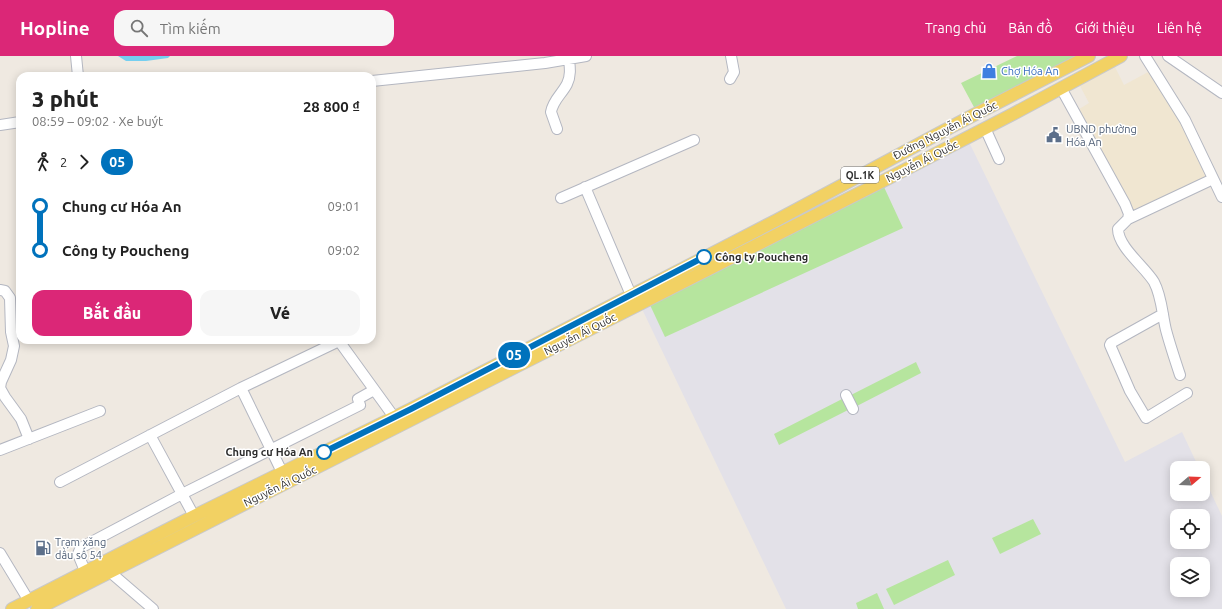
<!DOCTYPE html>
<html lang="vi">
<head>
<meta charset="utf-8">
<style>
  body { margin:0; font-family:Ubuntu,sans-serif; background:#f6f6f6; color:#222; height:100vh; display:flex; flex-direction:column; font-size:15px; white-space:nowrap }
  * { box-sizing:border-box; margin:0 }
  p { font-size:13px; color:#767676 }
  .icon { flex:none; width:22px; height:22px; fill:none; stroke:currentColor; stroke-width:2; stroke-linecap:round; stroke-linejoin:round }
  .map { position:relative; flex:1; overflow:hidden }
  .details { position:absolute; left:16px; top:16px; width:360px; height:272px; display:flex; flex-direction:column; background:#fff; border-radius:12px; box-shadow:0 2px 10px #0003 }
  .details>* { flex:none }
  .badge { padding:0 8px; border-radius:13px; font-size:14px; line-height:26px }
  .needle { width:26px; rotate:71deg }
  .fabs { position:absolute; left:1170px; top:405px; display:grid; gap:8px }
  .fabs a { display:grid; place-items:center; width:40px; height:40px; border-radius:8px; background:#fff; box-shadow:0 2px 10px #0003; font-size:20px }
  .map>.badge { position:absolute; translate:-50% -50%; box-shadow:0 0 0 2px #fff }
  .legs { display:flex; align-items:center; gap:6px; height:44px; padding:0 16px; font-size:13px }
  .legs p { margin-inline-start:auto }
  .head { display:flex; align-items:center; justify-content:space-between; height:68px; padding:0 16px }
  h1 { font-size:22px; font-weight:800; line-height:30px }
  .cta { display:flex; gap:8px; margin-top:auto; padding:8px 16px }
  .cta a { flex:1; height:46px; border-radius:12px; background:#db2777; color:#fff; font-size:16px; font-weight:800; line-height:46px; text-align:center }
  .cta a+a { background:#f6f6f6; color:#222 }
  ul { padding:0 16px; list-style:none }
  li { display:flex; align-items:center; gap:14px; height:44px; font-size:15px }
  li i { display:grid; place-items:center; width:6px; height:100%; margin:0 5px; background:currentColor }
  li i::after { content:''; width:10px; height:10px; margin:-5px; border:3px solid; border-radius:50%; background:#fff }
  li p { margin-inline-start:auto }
  li:first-child i { background:linear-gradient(#0000 50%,currentColor 0) }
  li:last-child i { background:linear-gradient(currentColor 50%,#0000 0) }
  header { display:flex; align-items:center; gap:24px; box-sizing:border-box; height:56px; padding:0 20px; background:#db2777; color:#fff }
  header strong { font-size:19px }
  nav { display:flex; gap:22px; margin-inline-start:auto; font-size:14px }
  .search { width:280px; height:36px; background:#f6f6f6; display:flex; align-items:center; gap:10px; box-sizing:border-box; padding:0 14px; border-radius:12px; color:#767676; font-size:15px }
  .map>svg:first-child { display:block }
  .industrial { fill:#e3e1e8; fill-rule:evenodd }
  .education { fill:#f0e6d1 }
  .green { fill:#b6e59e }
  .water { fill:#75cff0 }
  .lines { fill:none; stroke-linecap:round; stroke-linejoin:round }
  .minor-casing { stroke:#b4b7c1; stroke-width:12 }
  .major-casing { stroke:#c9c9c9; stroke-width:14 }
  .minor { stroke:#fff; stroke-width:10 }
  .major { stroke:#f2d163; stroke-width:12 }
  .line-1-casing { stroke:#fff; stroke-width:9 }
  .line-1 { stroke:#0072bc; stroke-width:6 }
  .stop-1-dot { fill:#fff; stroke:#0072bc; stroke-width:2 }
  .labels { text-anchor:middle; stroke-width:3; stroke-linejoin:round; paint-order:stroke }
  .shield { fill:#fff; stroke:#6d6d6d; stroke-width:1 }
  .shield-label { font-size:10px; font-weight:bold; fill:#2e2e2e }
  .shop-label { font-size:11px; fill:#366cbe; stroke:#fff; text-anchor:start }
  .service-label { font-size:11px; fill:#4e5e75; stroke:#fff; text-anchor:start }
  .street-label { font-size:11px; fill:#2e2e2e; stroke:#fff }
  .stop-label { font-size:11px; font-weight:bold; fill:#2e2e2e; stroke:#fff; text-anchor:start }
</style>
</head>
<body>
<header>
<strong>Hopline</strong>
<div class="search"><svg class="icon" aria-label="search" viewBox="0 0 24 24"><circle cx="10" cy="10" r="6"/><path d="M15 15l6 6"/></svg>Tìm kiếm</div>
<nav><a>Trang chủ</a><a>Bản đồ</a><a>Giới thiệu</a><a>Liên hệ</a></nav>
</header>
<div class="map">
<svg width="1222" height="553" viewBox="0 0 1222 553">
  <rect width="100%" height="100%" fill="#efe9e1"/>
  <!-- industrial -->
  <path class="industrial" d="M969,86L1125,406L1182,376L1199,412H1177V438H1203V420L1222,460V553H786L642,253L884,131ZM1177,460H1203V486H1177ZM1177,508H1203V534H1177Z"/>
  <!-- education -->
  <path class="education" d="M1114,9L1124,29L1150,15L1183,65L1209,121L1132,158L1076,55L1089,47L1079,28Z"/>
  <!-- green -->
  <path class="green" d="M1017,0H1079L975,53L961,27Z
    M884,131L903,172L665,281L650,249Z
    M916,306L921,317L855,351L849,340Z
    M844,342L850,353L779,389L774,378Z
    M1033,463L1041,478L1000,498L992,482Z
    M948,504L955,519L894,549L886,533Z
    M877,537L884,553H858L856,547Z"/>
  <!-- water -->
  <path class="water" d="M118,0H170L168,2L146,5H126Z"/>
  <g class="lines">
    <defs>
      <path id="minor" d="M76,0L78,20
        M1145,0L1185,64L1222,141
        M1168,0L1222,37
        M730,23L734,16L731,0
        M372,25L545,7L586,0
        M1061,32L1125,148L1129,158L1128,163
        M0,69L20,66
        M985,72L999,103
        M557,73L551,56C553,44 562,38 567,28C571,20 570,12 569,3
        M585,131L631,239
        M561,142L694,84
        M0,234L5,235L10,242L11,276L14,290L11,304L1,326L0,332L5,341L21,363L29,383
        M1163,258L1111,287L1110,289L1130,335L1146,362L1187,337
        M1180,319C1175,304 1170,289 1166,274C1162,258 1162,241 1154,226C1145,211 1118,191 1118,173L1128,163L1213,123
        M241,332L282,416
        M846,339L853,353
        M150,379L194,460
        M0,394L100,355
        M60,426L241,332L339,285L394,361
        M0,497L29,545
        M85,515L78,498L80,493L84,490L182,438L360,349L358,343L374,334
        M110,516L153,553"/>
      <path id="major" d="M12,553L190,462L411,353L777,164L964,64L1089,0
        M37,553L883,125L1013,58L1121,0"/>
    </defs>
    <!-- minor casing -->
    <use href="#minor" class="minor-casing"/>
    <!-- major casing -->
    <use href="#major" class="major-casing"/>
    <!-- minor -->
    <use href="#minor" class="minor"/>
    <!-- major -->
    <use href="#major" class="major"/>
  </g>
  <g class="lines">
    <defs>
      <path id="line-1" d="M324,396L411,353L704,201"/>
    </defs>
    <!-- line-1 casing -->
    <use href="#line-1" class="line-1-casing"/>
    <!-- line-1 -->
    <use href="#line-1" class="line-1"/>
  </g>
  <!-- icons -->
  <defs>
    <symbol id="shop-bare" viewBox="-9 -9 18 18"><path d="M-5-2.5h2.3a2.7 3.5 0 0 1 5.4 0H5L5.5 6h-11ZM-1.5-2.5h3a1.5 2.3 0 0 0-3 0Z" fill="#3f7fe0" stroke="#fff" stroke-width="2.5" paint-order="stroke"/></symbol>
    <symbol id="civic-bare" viewBox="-9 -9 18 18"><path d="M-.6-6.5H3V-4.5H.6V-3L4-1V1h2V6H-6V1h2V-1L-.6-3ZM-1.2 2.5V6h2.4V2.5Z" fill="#5c6f8a" stroke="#fff" stroke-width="2.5" paint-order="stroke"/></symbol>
    <symbol id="fuel-bare" viewBox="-9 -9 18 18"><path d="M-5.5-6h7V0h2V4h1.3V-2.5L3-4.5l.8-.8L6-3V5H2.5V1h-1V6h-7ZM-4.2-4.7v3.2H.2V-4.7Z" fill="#5c6f8a" stroke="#fff" stroke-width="2.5" paint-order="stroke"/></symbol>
  </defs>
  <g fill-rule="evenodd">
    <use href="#shop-bare" x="978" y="4" width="22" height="22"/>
    <use href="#civic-bare" x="1043" y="68" width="22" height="22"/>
    <use href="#fuel-bare" x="32" y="481" width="22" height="22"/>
  </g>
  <!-- markers -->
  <g class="stop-1-dot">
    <circle cx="704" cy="201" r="7"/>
    <circle cx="324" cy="396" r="7"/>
  </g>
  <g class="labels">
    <!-- shield labels -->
    <rect class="shield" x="841" y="111" width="38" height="16" rx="3"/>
    <g class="shield-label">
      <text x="860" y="123">QL.1K</text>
    </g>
    <!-- shop labels -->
    <g class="shop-label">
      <text x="1001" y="19">Chợ Hóa An</text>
    </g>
    <!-- service labels -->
    <g class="service-label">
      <text x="1066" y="77">UBND phường<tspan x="1066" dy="13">Hóa An</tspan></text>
      <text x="55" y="490">Trạm xăng<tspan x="55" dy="13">dầu số 54</tspan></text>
    </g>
    <!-- street labels -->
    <g class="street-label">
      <text transform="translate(945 74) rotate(-27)" y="4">Đường Nguyễn Ái Quốc</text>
      <text transform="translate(922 105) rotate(-27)" y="4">Nguyễn Ái Quốc</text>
      <text transform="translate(580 278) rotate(-27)" y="4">Nguyễn Ái Quốc</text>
      <text transform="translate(280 430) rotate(-26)" y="4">Nguyễn Ái Quốc</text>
    </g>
    <!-- stop labels -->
    <g class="stop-label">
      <text x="715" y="205">Công ty Poucheng</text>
      <text x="313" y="400" text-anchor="end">Chung cư Hóa An</text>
    </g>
  </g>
</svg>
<div class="fabs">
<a><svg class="needle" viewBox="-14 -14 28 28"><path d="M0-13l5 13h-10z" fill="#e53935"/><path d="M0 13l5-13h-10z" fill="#767676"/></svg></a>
<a><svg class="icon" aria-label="locate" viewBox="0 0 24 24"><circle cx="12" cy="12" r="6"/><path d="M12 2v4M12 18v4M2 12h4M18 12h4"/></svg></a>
<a><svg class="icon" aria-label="layers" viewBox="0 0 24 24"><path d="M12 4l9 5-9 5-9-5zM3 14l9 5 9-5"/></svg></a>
</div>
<b class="badge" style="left:514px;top:299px;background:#0072bc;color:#fff">05</b>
<section class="details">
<div class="head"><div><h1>3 phút</h1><p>08:59 – 09:02 · Xe buýt</p></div><b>28 800 ₫</b></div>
<div class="legs"><svg class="icon" aria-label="walk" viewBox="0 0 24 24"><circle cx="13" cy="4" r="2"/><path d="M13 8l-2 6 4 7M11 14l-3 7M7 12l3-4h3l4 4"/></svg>2<svg class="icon" aria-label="forward" viewBox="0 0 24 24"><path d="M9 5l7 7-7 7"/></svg><b class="badge" style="background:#0072bc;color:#fff">05</b></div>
<ul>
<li><i style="color:#0072bc"></i><b>Chung cư Hóa An</b><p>09:01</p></li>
<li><i style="color:#0072bc"></i><b>Công ty Poucheng</b><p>09:02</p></li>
</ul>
<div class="cta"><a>Bắt đầu</a><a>Vé</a></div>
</section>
</div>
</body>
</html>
